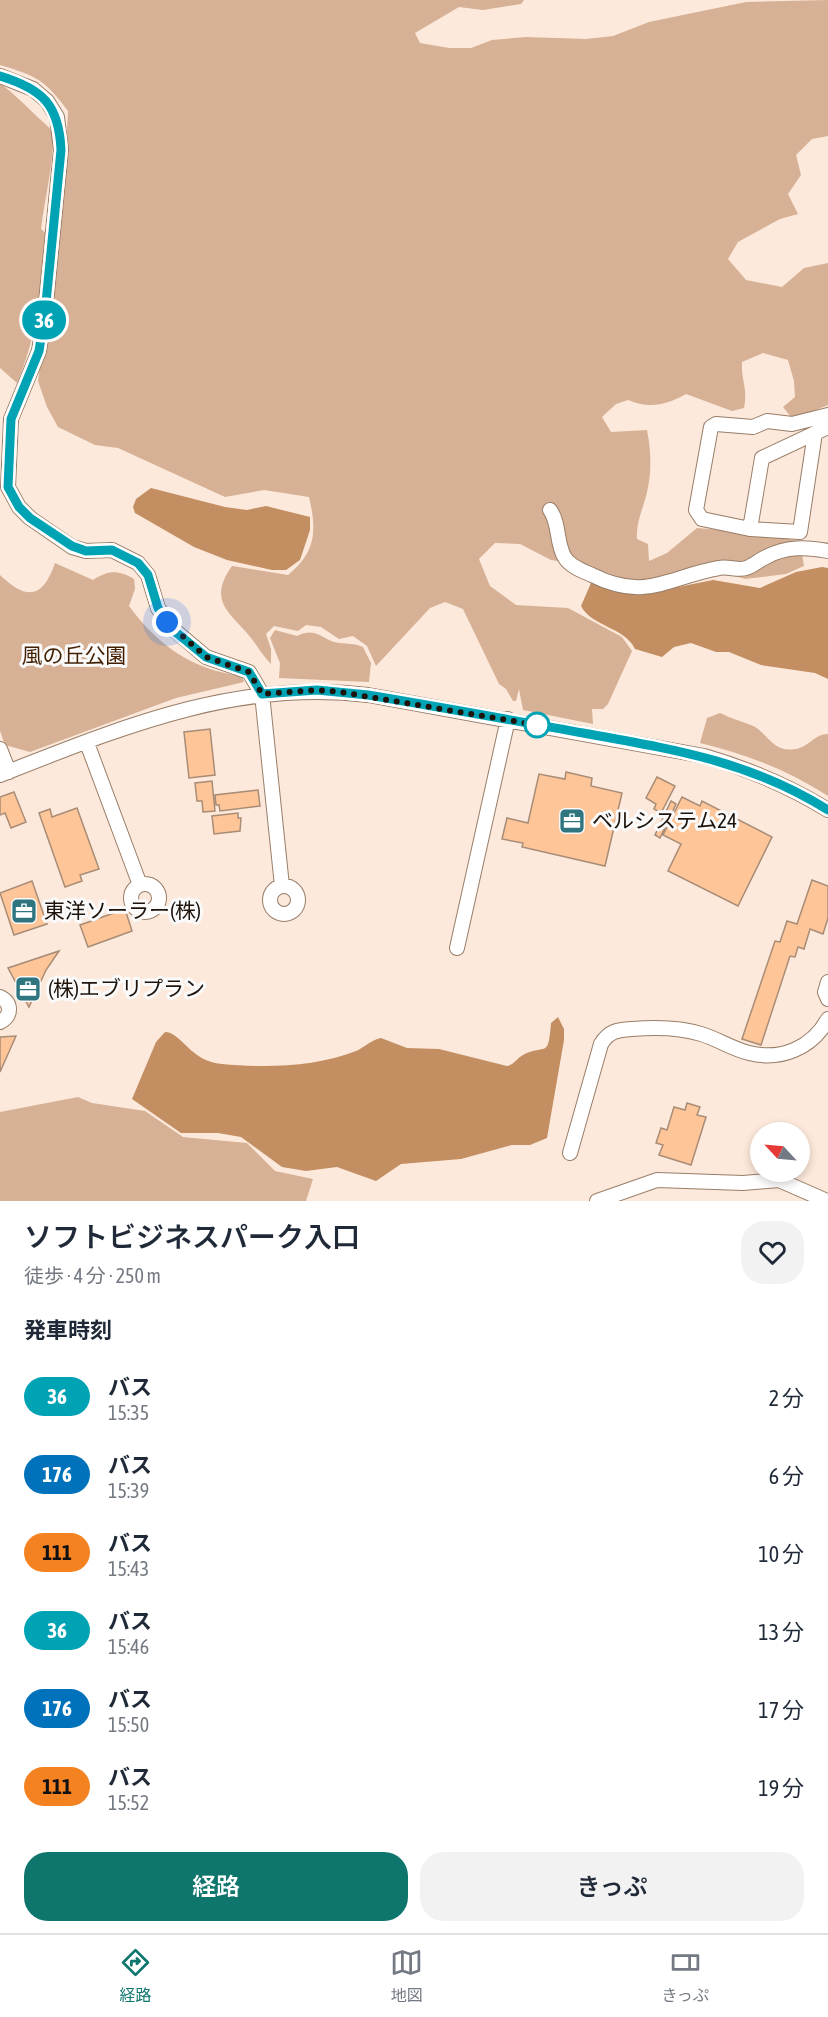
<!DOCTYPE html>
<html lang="ja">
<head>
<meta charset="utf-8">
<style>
  body { margin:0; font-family:"Asap Condensed","Noto Sans JP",sans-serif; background:#f2f2f3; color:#1f2937; height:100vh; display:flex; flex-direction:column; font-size:22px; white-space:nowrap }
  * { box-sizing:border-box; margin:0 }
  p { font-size:20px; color:#747a83 }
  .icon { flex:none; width:33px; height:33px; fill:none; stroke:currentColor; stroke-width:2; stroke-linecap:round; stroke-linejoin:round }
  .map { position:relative; height:1201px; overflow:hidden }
  .panel { display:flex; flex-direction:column; background:#fff; flex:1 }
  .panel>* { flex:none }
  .badge { padding:0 12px; border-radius:20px; font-size:21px; line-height:39px }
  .needle { width:39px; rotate:296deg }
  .controls { position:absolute; left:750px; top:1122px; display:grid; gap:12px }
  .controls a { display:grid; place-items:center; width:60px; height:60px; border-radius:50%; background:#fff; box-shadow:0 3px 9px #0003; font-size:30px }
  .you { position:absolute; width:30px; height:30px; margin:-15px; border:4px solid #fff; border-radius:50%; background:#1a73e8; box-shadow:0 0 0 9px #1a73e833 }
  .map>.badge { position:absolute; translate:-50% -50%; box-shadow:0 0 0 3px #fff }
  h2 { padding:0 24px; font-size:22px; line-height:54px }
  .round { display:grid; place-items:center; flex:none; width:63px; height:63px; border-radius:24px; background:#f2f2f3 }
  .headline { display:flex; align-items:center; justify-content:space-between; height:102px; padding:0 24px }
  h1 { font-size:28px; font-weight:600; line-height:45px }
  .action { display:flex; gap:12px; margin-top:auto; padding:12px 24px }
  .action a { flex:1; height:69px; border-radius:24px; background:#0f766e; color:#fff; font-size:24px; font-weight:600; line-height:69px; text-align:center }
  .action a+a { background:#f2f2f3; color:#1f2937 }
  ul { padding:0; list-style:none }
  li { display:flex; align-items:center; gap:18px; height:78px; padding:0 24px }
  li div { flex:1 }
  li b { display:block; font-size:22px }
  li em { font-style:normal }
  li .badge { min-width:66px; font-weight:700; text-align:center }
  .tabs { display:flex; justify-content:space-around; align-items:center; height:84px; border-top:2px solid #e0e1e3; background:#fff; font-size:16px; color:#747a83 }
  .tabs a { display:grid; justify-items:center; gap:3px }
  .tabs .on { color:#0f766e }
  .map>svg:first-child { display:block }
  .green { fill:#d6b195 }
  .water { fill:#c38e62 }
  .building { fill:#fec598; stroke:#a88c76; stroke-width:1.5 }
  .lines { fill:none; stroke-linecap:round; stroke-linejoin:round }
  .minor-casing { stroke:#997d67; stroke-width:16 }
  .minor { stroke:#fff; stroke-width:14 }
  .line-casing { stroke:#fff; stroke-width:14 }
  .line { stroke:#00a3b4; stroke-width:9 }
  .walk { stroke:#1e130b; stroke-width:6; stroke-dasharray:0 10.8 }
  .stop-dot { fill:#fff; stroke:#00a3b4; stroke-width:3 }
  .labels { text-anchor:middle; stroke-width:6; stroke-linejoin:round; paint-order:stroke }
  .park-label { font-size:21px; fill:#421f00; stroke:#fafafa }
  .poi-label { font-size:21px; fill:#1e130b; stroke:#fafafa; text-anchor:start }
</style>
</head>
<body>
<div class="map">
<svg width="828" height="1201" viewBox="0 0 828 1201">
  <rect width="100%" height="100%" fill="#fce9db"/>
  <!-- green -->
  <path class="green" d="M0,0H524L521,4L483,10L459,7L415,33L420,43L449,48H471L492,40L526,37L586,39L613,36L649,22L746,2L828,0V136L812,139L796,155L801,175L788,194L798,214L780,219L738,242L728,259L746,280L782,287L804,268L828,263V405L801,416H790L783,407L795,397L794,381L788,360L763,353L742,362C741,381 748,388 744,408L732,411L686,394C667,405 649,409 628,400L616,404L602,417L611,432L647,430C651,450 652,472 647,492C643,509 636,522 637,539L648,544L649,561L667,553L697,528L746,532L800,541L804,566L786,574L745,579L705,567L666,579L634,582L584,565L551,560L520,544L495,543L479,559L490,586L516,605L568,608L622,637L632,651L608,704L603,709H592L593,724L523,710L519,689L516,701H513L506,689L499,684L463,609L445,602L430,608L376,666L367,646L353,636L339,639L321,627L306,625L298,631L274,626L266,634L271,649V664C264,657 260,650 254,642C234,614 205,604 232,566L288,575C316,552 317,531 309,497L264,490L225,497L118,448L95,445L58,427L47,407L38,381L64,188L68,111C45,80 37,76 0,65Z
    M0,84C7,86 43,123 53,131C54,163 45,197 41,229L47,234C41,285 38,335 17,383L0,368Z
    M55,563L93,580C109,570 118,570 134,579L135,589L129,606C158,645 192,670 242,676L244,682L176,698L30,752L5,745L0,731V575C27,601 43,598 55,563Z
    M275,630L297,636C318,626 322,641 339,643C348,644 354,643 363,647L371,663L369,682L279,678L280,663L270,638Z
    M720,713C730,718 741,721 751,725C768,732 772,753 795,749C808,748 814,734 828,734V796C788,770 746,754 700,743L707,718Z
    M78,1097L92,1103L145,1111L183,1137L247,1143L275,1171L313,1179L306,1201H0V1112Z"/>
  <!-- water -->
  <path class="water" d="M151,488L225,507L247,510L266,506L310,517V530L300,560L286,570H272L227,560L194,547L135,513L133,507L136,499Z
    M822,567L828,568V679L815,673L761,665L729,652H716L691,643L674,647L662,657L635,649C625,627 592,627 581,606L591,583L658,591L713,580L760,588L796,572Z
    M558,1017L564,1029V1040L547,1138L530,1145H512L461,1159L401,1164L376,1181L337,1167L306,1171L282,1167L241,1137L218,1133H181L132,1099L156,1042L165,1032C181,1032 191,1062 222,1064C265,1068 316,1067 356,1051C365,1047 371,1040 381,1038L407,1048L439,1049L507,1066C514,1065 516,1059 523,1055C546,1043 548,1060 551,1023Z"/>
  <!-- building -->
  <path class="building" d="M210,729L215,775L189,778L184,732Z
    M566,772L592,778L591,786L622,793L605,866L522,847L523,843L502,839L507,818L528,823L539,774L565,779Z
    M657,777L675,786L661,813L654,809L656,804L646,798Z
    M212,781L215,811L203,812L202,801H197L195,783Z
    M258,790L260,806L220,811L219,805H216L215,795Z
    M14,792L26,822L11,828L5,813L0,815V797Z
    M682,797L700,806L702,801L772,837L738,906L668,871L681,844L663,835Z
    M671,801L676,804L660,838L655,835Z
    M77,808L99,869L80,875L82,881L65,887L39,813L50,809L52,817Z
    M238,813V818H241L240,831L214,834L212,816Z
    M812,880L828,886V918L823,934L810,929L804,949L798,947L795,957L790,956L761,1045L742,1039L775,941L780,942L787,921L797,924Z
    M32,881L47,924L14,935L0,893Z
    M125,909L132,931L88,947L80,925Z
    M59,951L46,970L29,1007L8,968Z
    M16,1036L0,1072V1037Z
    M687,1103L700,1107L697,1115L706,1117L691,1165L659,1155L663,1145L656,1143L661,1128L667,1130L674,1107L685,1110Z"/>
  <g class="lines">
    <defs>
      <path id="minor" d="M0,76L33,89L47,101L57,117L61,150L45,313L39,351L11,419L8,487L19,507L30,518L72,547L86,551L112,550L138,563L148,575L158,608L173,629L206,657L249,672L262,694L282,886
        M815,433L800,532L750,529L702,519L696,510L711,427L716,424L753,427L767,421L792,424L828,415
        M550,510C560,524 556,544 565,558C571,567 583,571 592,575C646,602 668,577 719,568C728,566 739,571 746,568C753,566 759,560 766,557C786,546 807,547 828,551
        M750,529L762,458L828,427
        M87,743L140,885
        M0,749L9,772
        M0,775C120,728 236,679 368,695L704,756C749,769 789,786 828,810
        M131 898a14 14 0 1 1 28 0a14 14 0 1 1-28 0Z
        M270 900a14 14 0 1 1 28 0a14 14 0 1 1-28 0Z
        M457,948L508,719
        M828,982L825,992L828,999
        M0,997C12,1003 12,1016 0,1022
        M570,1153L601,1044C609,1031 617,1030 632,1029C655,1027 679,1027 701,1034C718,1039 732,1049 749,1053C781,1061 812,1048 828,1019
        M597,1201L657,1180L743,1183L779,1180L827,1201"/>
    </defs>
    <!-- minor casing -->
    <use href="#minor" class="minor-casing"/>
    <!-- minor -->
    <use href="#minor" class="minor"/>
  </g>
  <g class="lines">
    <defs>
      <path id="line" d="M0,76C43,89 59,105 61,150L45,313L39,351L11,419L8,487L19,507L30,518L72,546L86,551L112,550L138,563L148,575L158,608L172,629L206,657L249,672L262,694L317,690L368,695C440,707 511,720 583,733C672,749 750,761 828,810"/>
    </defs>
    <!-- line casing -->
    <use href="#line" class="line-casing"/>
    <!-- line -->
    <use href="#line" class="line"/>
    <!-- walk -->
    <path class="walk" d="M167,622L206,657L249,672L262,694L317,690L340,692L537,725"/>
  </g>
  <!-- icons -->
  <defs>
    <symbol id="office-square" viewBox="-11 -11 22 22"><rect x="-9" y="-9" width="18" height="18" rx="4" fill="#2e7580" stroke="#fafafa"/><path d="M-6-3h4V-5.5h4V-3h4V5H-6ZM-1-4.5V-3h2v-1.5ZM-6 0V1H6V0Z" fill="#fff"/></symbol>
  </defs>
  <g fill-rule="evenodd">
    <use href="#office-square" x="557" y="806" width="30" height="30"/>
    <use href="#office-square" x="9" y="896" width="30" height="30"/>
    <use href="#office-square" x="13" y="974" width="30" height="30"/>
  </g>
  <!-- markers -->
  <circle class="stop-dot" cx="537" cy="725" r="12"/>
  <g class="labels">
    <!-- park labels -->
    <g class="park-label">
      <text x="74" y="663">風の丘公園</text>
    </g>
    <!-- poi labels -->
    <g class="poi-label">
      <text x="592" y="828">ベルシステム24</text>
      <text x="44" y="918">東洋ソーラー(株)</text>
      <text x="48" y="996">(株)エブリプラン</text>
    </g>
  </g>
</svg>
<div class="controls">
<a><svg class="needle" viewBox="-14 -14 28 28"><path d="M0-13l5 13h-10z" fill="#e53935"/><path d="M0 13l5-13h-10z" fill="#747a83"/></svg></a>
</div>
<div class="you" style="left:167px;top:622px"></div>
<b class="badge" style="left:44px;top:320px;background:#00a3b4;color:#fff">36</b>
</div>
<section class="panel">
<div class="headline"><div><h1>ソフトビジネスパーク入口</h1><p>徒歩 · 4 分 · 250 m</p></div><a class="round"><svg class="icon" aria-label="heart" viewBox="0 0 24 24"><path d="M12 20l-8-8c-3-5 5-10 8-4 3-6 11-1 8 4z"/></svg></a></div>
<h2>発車時刻</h2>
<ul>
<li><span class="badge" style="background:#00a3b4;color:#fff">36</span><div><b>バス</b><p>15:35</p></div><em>2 分</em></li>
<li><span class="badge" style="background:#0072bc;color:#fff">176</span><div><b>バス</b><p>15:39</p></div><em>6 分</em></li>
<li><span class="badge" style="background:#f58220;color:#111">111</span><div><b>バス</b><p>15:43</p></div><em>10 分</em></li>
<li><span class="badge" style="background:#00a3b4;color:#fff">36</span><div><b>バス</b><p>15:46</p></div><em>13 分</em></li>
<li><span class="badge" style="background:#0072bc;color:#fff">176</span><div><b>バス</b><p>15:50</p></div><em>17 分</em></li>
<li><span class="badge" style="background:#f58220;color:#111">111</span><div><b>バス</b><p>15:52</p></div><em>19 分</em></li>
</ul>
<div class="action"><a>経路</a><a>きっぷ</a></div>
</section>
<nav class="tabs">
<a class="on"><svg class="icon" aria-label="directions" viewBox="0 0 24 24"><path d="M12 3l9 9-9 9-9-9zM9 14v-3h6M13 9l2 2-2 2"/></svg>経路</a>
<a><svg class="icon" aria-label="map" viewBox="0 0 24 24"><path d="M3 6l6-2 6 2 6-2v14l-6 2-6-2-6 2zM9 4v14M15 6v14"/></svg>地図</a>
<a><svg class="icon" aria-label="tickets" viewBox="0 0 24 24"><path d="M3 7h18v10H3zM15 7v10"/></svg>きっぷ</a>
</nav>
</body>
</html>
